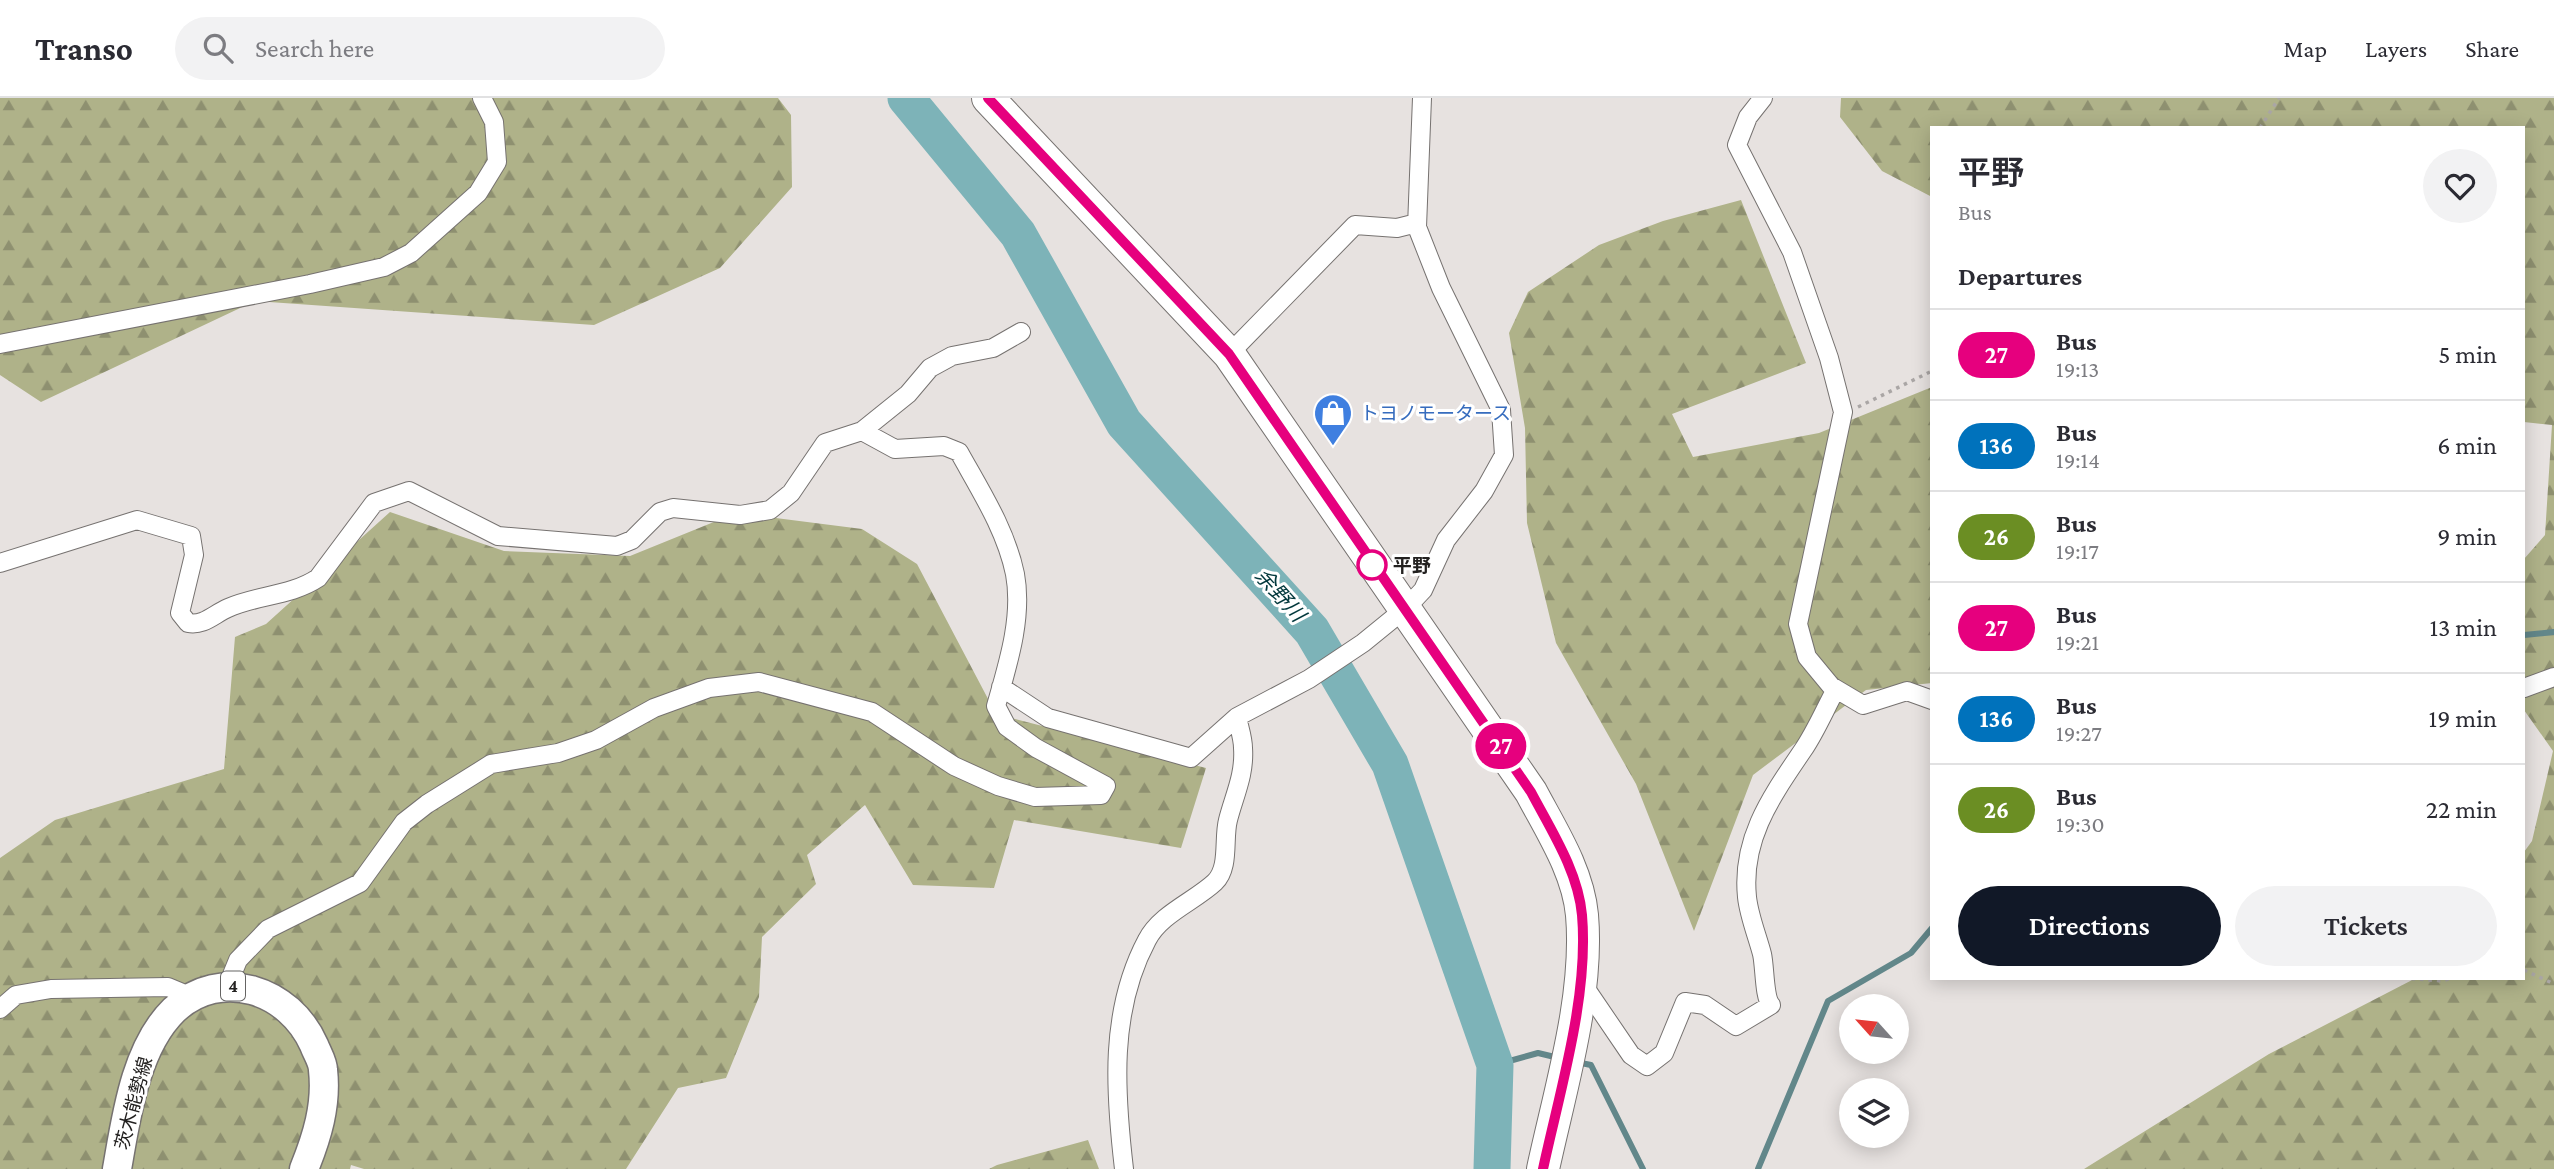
<!DOCTYPE html>
<html lang="en">
<head>
<meta charset="utf-8">
<style>
  body { margin:0; font-family:"Crimson Pro","Noto Sans JP",serif; background:#f2f2f3; color:#2b2b33; height:100vh; display:flex; flex-direction:column; font-size:26px; white-space:nowrap }
  * { box-sizing:border-box; margin:0 }
  p { font-size:23px; color:#7c7c81 }
  .icon { flex:none; width:38px; height:38px; fill:none; stroke:currentColor; stroke-width:2; stroke-linecap:round; stroke-linejoin:round }
  .map { position:relative; flex:1; overflow:hidden }
  .details { position:absolute; left:1930px; top:28px; width:595px; height:854px; display:flex; flex-direction:column; background:#fff; border-radius:0px; box-shadow:0 4px 18px #0003 }
  .details>* { flex:none }
  .badge { padding:0 14px; border-radius:23px; font-size:24px; line-height:46px }
  .needle { width:46px; rotate:297deg }
  .fabs { position:absolute; left:1839px; top:896px; display:grid; gap:14px }
  .fabs a { display:grid; place-items:center; width:70px; height:70px; border-radius:50%; background:#fff; box-shadow:0 4px 18px #0003; font-size:35px }
  .map>.badge { position:absolute; translate:-50% -50%; box-shadow:0 0 0 4px #fff }
  h2 { padding:0 28px; font-size:26px; line-height:63px }
  .round { display:grid; place-items:center; flex:none; width:74px; height:74px; border-radius:37px; background:#f2f2f3 }
  .summary { display:flex; align-items:center; justify-content:space-between; height:119px; padding:0 28px }
  h1 { font-size:33px; font-weight:600; line-height:52px }
  .cta { display:flex; gap:14px; margin-top:auto; padding:14px 28px }
  .cta a { flex:1; height:80px; border-radius:42px; background:#111827; color:#fff; font-size:28px; font-weight:600; line-height:80px; text-align:center }
  .cta a+a { background:#f2f2f3; color:#2b2b33 }
  ul { padding:0; list-style:none }
  li { display:flex; align-items:center; gap:21px; height:91px; padding:0 28px; border-top:2px solid #e1e1e2 }
  li div { flex:1 }
  li b { display:block; font-size:26px }
  li em { font-style:normal }
  li .badge { min-width:77px; font-weight:700; text-align:center }
  header { display:flex; align-items:center; gap:42px; box-sizing:border-box; height:98px; padding:0 35px; background:#fff; border-bottom:2px solid #e1e1e2 }
  header strong { font-size:33px }
  nav { display:flex; gap:38px; margin-inline-start:auto; font-size:24px }
  .search { width:490px; height:63px; background:#f2f2f3; display:flex; align-items:center; gap:18px; box-sizing:border-box; padding:0 24px; border-radius:38px; color:#7c7c81; font-size:26px }
  .map>svg:first-child { display:block }
  .forest { fill:url(#forest-firs) }
  .lines { fill:none; stroke-linecap:round; stroke-linejoin:round }
  .stream { stroke:#62878a; stroke-width:6 }
  .river { stroke:#7db3b8; stroke-width:37 }
  .street-casing { stroke:#767270; stroke-width:20 }
  .primary-casing { stroke:#767270; stroke-width:31 }
  .highway-casing { stroke:#767270; stroke-width:34 }
  .path { stroke:#aaa6a5; stroke-width:3.5; stroke-dasharray:3.5 5; stroke-linecap:butt }
  .street { stroke:#fff; stroke-width:18 }
  .primary { stroke:#fff; stroke-width:28 }
  .highway { stroke:#fff; stroke-width:32 }
  .line-casing { stroke:#fff; stroke-width:16 }
  .line { stroke:#e6007e; stroke-width:10 }
  .stop-dot { fill:#fff; stroke:#e6007e; stroke-width:3.5 }
  .labels { text-anchor:middle; stroke-width:6; stroke-linejoin:round; paint-order:stroke }
  .shield { fill:#fff; stroke:#656463; stroke-width:2 }
  .shield-label { font-size:18px; font-weight:bold; fill:#232120 }
  .shop-label { font-size:19px; fill:#366cbe; stroke:#fff; text-anchor:start }
  .stop-label { font-size:19px; font-weight:bold; fill:#232120; stroke:#fff; text-anchor:start }
  .street-label { font-size:19px; fill:#232120; stroke:#fff }
  .water-label { font-size:21px; font-style:italic; fill:#02383c; stroke:#fff }
</style>
</head>
<body>
<header>
<strong>Transo</strong>
<div class="search"><svg class="icon" aria-label="search" viewBox="0 0 24 24"><circle cx="10" cy="10" r="6"/><path d="M15 15l6 6"/></svg>Search here</div>
<nav><a>Map</a><a>Layers</a><a>Share</a></nav>
</header>
<div class="map">
<svg width="2554" height="1071" viewBox="0 0 2554 1071">
  <defs>
    <pattern id="forest-firs" width="22" height="20" patternUnits="userSpaceOnUse" patternTransform="scale(1.75)"><rect width="22" height="20" fill="#afb289"/><path d="M5 1l3.5 6h-7zM16 11l3.5 6h-7z" fill="#8e9070"/></pattern>
  </defs>
  <rect width="100%" height="100%" fill="#e7e2e0"/>
  <!-- forest -->
  <path class="forest" d="M0,0H778L791,17L792,89L720,170L594,227L255,203L41,304L0,277Z
    M1841,0H2554V1071H2084L2269,956L2416,880H2524V754L2532,743L2553,653L2524,612V461L2545,437L2552,327L2524,324V30H1932V99L1882,73L1840,19Z
    M1741,102L1806,265L1672,316L1693,359L1819,335L1932,289V585L1866,592L1753,677L1694,833L1636,686L1556,545L1527,425L1525,330L1509,235L1528,194L1599,147L1663,123Z
    M390,414L504,453L630,458L736,415L862,431L917,466L996,616L1206,670L1181,750L1014,722L994,790L913,787L865,707L807,757L816,786L762,839L759,899L726,980L678,990L626,1071H364L351,1067L350,1071H0V760L55,722L224,671L235,539L266,526Z
    M1088,1042L1099,1071H989L997,1067Z"/>
  <g class="lines">
    <!-- stream -->
    <path class="stream" d="M2524,537L2554,534
      M1576,964L1591,967L1643,1071
      M1495,967L1538,955L1559,960
      M1758,1071L1828,903L1911,855L1932,830"/>
    <!-- river -->
    <path class="river" d="M906,0L1018,136L1124,325L1312,533L1390,666L1495,967L1492,1071"/>
    <defs>
      <path id="street" d="M1763,0L1748,19L1737,47L1792,154L1829,260L1843,314L1798,526L1807,559L1831,588L1863,607L1907,593L1932,602
        M0,246L310,186L384,169L411,155L478,95L497,64L494,24L482,0
        M1229,256L1355,127L1397,130L1417,125
        M0,465L137,422L191,438L194,457L180,515L188,525C204,528 214,516 228,510C257,497 291,498 318,480L374,405L409,393L498,438L617,448L632,442L660,414L673,410L740,417L770,412L791,395L825,345L862,333L908,296L930,270L952,258L993,250L1021,234
        M1001,589L1048,620L1191,660L1237,619L1309,581L1363,545L1406,510L1423,492L1446,442L1484,393L1504,357L1501,312L1441,190L1417,129L1422,0
        M2524,590L2554,579
        M1582,885L1631,957L1647,968L1664,955L1685,904L1705,907L1736,928L1771,907C1764,899 1765,869 1762,856C1757,837 1749,818 1747,799C1741,740 1772,698 1803,652C1816,633 1825,611 1836,591
        M227,889L238,862L268,831L360,785L404,724L427,706L491,666L558,655L596,642L654,610L709,590L759,584L872,614L954,668L998,688L1035,699L1101,697L1106,688L1036,650L1007,629L996,608C1008,566 1023,519 1015,476C1006,432 980,392 959,354L944,348L895,351L862,333
        M0,911L16,897L51,891L168,889L192,899
        M1124,1071C1115,994 1109,913 1147,842C1160,816 1195,803 1215,784C1230,769 1223,741 1228,722C1234,698 1245,677 1243,650C1243,640 1239,629 1237,619"/>
      <path id="primary" d="M117,1071C126,1020 135,950 174,912C221,868 290,892 314,947C317,955 323,964 323,972C327,1007 317,1039 304,1071"/>
      <path id="highway" d="M988,0L1229,256L1531,694C1551,732 1578,773 1582,817C1589,898 1560,992 1543,1071"/>
    </defs>
    <!-- street casing -->
    <use href="#street" class="street-casing"/>
    <!-- primary casing -->
    <use href="#primary" class="primary-casing"/>
    <!-- highway casing -->
    <use href="#highway" class="highway-casing"/>
    <!-- path -->
    <path class="path" d="M2260,30L2279,0
      M1858,309L1932,273
      M2524,872L2554,886
      M2403,880L2443,883L2451,880"/>
    <!-- street -->
    <use href="#street" class="street"/>
    <!-- primary -->
    <use href="#primary" class="primary"/>
    <!-- highway -->
    <use href="#highway" class="highway"/>
  </g>
  <g class="lines">
    <defs>
      <path id="line" d="M988,0L1229,256L1531,694C1551,732 1578,773 1582,817C1589,898 1560,992 1543,1071"/>
    </defs>
    <!-- line casing -->
    <use href="#line" class="line-casing"/>
    <!-- line -->
    <use href="#line" class="line"/>
  </g>
  <!-- icons -->
  <defs>
    <symbol id="shop-pin" viewBox="-11 -11 22 30"><path d="M0 17L-7.5 6A9.5 9.5 0 1 1 7.5 6Z" fill="#3f7fe0" stroke="#fff"/><path d="M-5-2.5h2.3a2.7 3.5 0 0 1 5.4 0H5L5.5 6h-11ZM-1.5-2.5h3a1.5 2.3 0 0 0-3 0Z" fill="#fff"/></symbol>
  </defs>
  <g fill-rule="evenodd">
    <use href="#shop-pin" x="1311" y="293" width="44" height="60"/>
  </g>
  <!-- markers -->
  <circle class="stop-dot" cx="1372" cy="467" r="14"/>
  <g class="labels">
    <!-- shield labels -->
    <rect class="shield" x="221" y="873.5" width="24" height="29" rx="5"/>
    <g class="shield-label">
      <text x="233" y="894">4</text>
    </g>
    <!-- shop labels -->
    <g class="shop-label">
      <text x="1360" y="322">トヨノモータース</text>
    </g>
    <!-- stop labels -->
    <g class="stop-label">
      <text x="1393" y="474">平野</text>
    </g>
    <!-- street labels -->
    <g class="street-label">
      <text transform="translate(133 1005) rotate(-75)" y="7">茨木能勢線</text>
    </g>
    <!-- water labels -->
    <g class="water-label">
      <text transform="translate(1280 497) rotate(48)" y="7">余野川</text>
    </g>
  </g>
</svg>
<div class="fabs">
<a><svg class="needle" viewBox="-14 -14 28 28"><path d="M0-13l5 13h-10z" fill="#e53935"/><path d="M0 13l5-13h-10z" fill="#7c7c81"/></svg></a>
<a><svg class="icon" aria-label="layers" viewBox="0 0 24 24"><path d="M12 4l9 5-9 5-9-5zM3 14l9 5 9-5"/></svg></a>
</div>
<b class="badge" style="left:1501px;top:648px;background:#e6007e;color:#fff">27</b>
<section class="details">
<div class="summary"><div><h1>平野</h1><p>Bus</p></div><a class="round"><svg class="icon" aria-label="heart" viewBox="0 0 24 24"><path d="M12 20l-8-8c-3-5 5-10 8-4 3-6 11-1 8 4z"/></svg></a></div>
<h2>Departures</h2>
<ul>
<li><span class="badge" style="background:#e6007e;color:#fff">27</span><div><b>Bus</b><p>19:13</p></div><em>5 min</em></li>
<li><span class="badge" style="background:#0072bc;color:#fff">136</span><div><b>Bus</b><p>19:14</p></div><em>6 min</em></li>
<li><span class="badge" style="background:#6b8e23;color:#fff">26</span><div><b>Bus</b><p>19:17</p></div><em>9 min</em></li>
<li><span class="badge" style="background:#e6007e;color:#fff">27</span><div><b>Bus</b><p>19:21</p></div><em>13 min</em></li>
<li><span class="badge" style="background:#0072bc;color:#fff">136</span><div><b>Bus</b><p>19:27</p></div><em>19 min</em></li>
<li><span class="badge" style="background:#6b8e23;color:#fff">26</span><div><b>Bus</b><p>19:30</p></div><em>22 min</em></li>
</ul>
<div class="cta"><a>Directions</a><a>Tickets</a></div>
</section>
</div>
</body>
</html>
